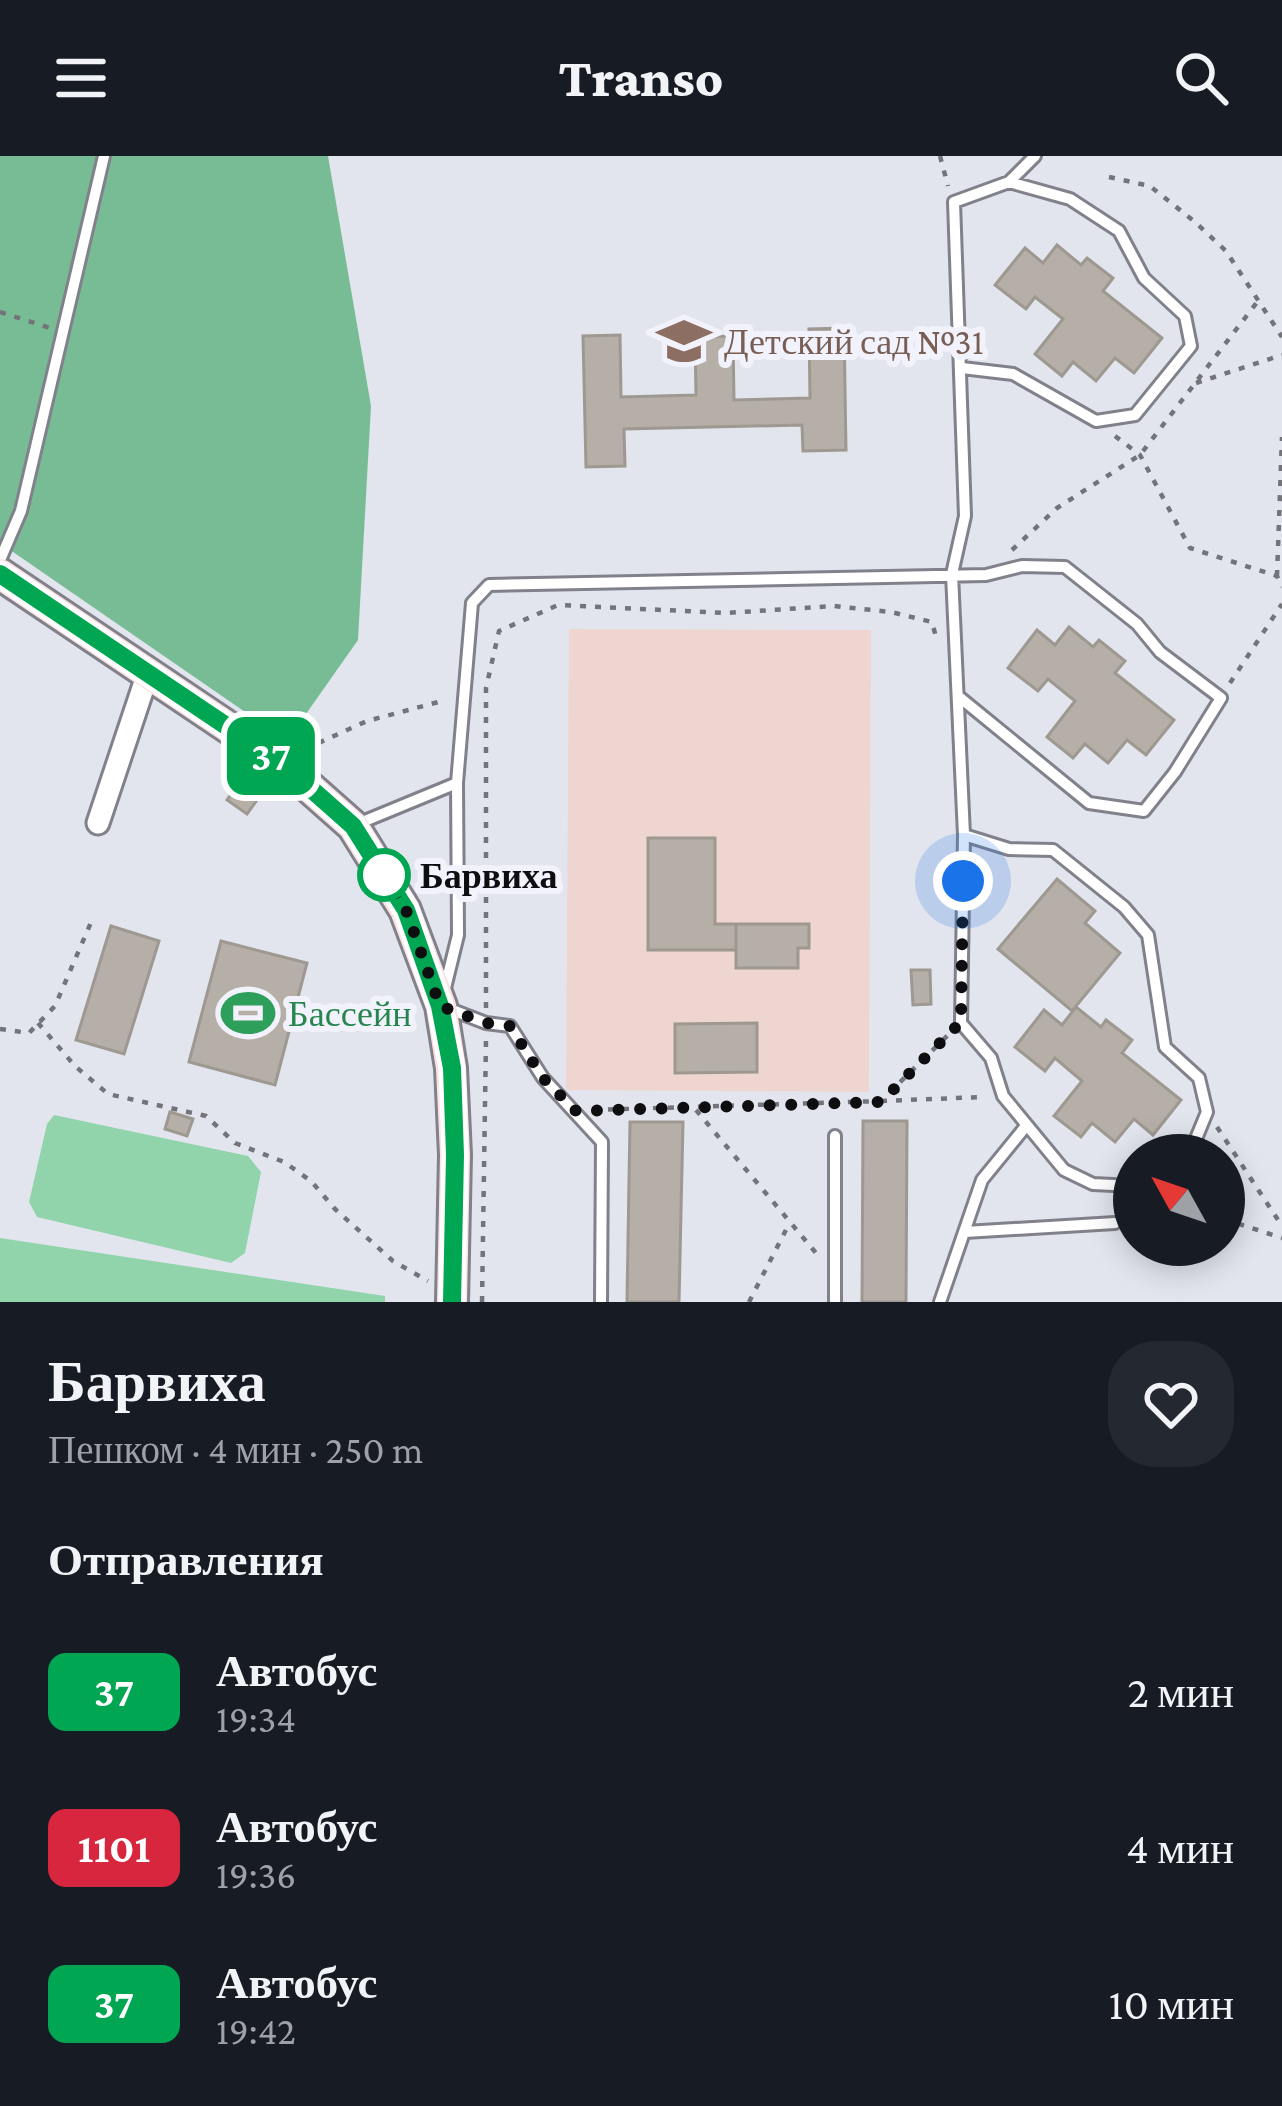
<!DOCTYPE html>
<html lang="ru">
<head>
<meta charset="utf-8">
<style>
  body { margin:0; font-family:"Crimson Pro",serif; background:#242831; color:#f1f3f6; height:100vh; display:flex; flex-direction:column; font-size:45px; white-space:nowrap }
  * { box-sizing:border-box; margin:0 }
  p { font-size:39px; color:#9ea1a6 }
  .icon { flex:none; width:66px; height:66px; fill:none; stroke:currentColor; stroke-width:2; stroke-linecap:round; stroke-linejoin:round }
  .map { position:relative; height:1146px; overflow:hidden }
  .side { display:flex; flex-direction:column; background:#171b24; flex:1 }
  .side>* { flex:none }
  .badge { padding:0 24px; border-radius:18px; font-size:42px; line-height:78px }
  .needle { width:78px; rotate:310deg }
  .buttons { position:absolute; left:1113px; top:978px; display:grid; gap:24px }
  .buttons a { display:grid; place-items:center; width:132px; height:132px; border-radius:50%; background:#171b24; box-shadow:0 6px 30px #0003; font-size:60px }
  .you { position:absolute; width:60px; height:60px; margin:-30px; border:9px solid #fff; border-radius:50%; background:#1a73e8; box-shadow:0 0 0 18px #1a73e833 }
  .map>.badge { position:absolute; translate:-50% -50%; box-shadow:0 0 0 6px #fff }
  h2 { padding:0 48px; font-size:45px; line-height:108px }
  .round { display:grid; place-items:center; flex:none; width:126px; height:126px; border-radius:48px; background:#242831 }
  .overview { display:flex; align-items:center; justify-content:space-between; height:204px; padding:0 48px }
  h1 { font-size:57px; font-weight:800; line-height:90px }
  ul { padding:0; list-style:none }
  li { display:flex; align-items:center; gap:36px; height:156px; padding:0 48px }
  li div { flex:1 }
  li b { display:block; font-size:45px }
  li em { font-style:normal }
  li .badge { min-width:132px; font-weight:700; text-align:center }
  header { display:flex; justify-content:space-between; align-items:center; height:156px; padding:0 48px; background:#171b24; font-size:54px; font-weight:800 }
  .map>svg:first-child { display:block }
  .industrial { fill:#efd5cf }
  .green { fill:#91d4ac }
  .forest { fill:#77bc94 }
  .building { fill:#b5afa7; stroke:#9d9890; stroke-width:3 }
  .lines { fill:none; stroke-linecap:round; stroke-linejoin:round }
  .service-casing { stroke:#80818a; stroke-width:16 }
  .minor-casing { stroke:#80818a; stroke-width:27 }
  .secondary-casing { stroke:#80818a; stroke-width:36 }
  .path { stroke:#73747a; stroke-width:4.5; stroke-dasharray:6 9; stroke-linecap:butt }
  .service { stroke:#fff; stroke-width:10 }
  .minor { stroke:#fff; stroke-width:21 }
  .secondary { stroke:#fce3e3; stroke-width:30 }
  .line-casing { stroke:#fff; stroke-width:27 }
  .line { stroke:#00a651; stroke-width:18 }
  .walk { stroke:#0e0e11; stroke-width:12; stroke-dasharray:0 21.6 }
  .stop-dot { fill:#fff; stroke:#00a651; stroke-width:6 }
  .labels { text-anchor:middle; stroke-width:12; stroke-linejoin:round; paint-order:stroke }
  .education-label { font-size:36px; fill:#785e54; stroke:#f1f2fc; text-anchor:start }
  .stop-label { font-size:36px; font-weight:bold; fill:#0e0e11; stroke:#f1f2fc; text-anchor:start }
  .leisure-label { font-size:36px; fill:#27864d; stroke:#f1f2fc; text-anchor:start }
</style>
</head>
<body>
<header><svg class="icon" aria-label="menu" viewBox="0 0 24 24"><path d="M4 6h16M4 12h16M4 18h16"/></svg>Transo<svg class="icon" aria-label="search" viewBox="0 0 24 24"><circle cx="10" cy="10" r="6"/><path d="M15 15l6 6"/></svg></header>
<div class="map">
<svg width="1282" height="1146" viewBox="0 0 1282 1146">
  <rect width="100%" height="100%" fill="#e3e5ee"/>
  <!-- industrial -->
  <path class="industrial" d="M569,473L871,474L869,936L566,934Z"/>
  <!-- green -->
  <path class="green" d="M54,959L248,1000L261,1016L245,1097L231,1107L37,1061L29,1046L47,968Z
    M0,1082L385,1140V1146H0Z"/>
  <!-- forest -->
  <path class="forest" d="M0,0H328L371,250L358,484L287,585L0,387Z"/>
  <!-- building -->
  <path class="building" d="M1057,89L1081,109L1087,102L1113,122L1103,135L1162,182L1134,217L1115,202L1096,225L1073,206L1062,220L1035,198L1063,163L1035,141L1026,153L995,129L1025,92L1043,107Z
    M844,172L846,294L803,295L802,269L624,273L625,310L586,311L583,180L620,179L621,241L696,239L695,181L733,180L734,244L810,242L809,173Z
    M1069,471L1093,491L1099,484L1125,505L1115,517L1174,564L1146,599L1127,584L1108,607L1085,588L1073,602L1047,581L1075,545L1048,523L1038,535L1008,512L1037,474L1055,489Z
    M237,630L257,644L247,658L227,644Z
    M648,682H715V768H736V794H648Z
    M1057,723L1095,755L1085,767L1120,797L1072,855L998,793Z
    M736,768H809V792H798V812H736Z
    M111,770L159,785L124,898L76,884Z
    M221,785L307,807L275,929L189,906Z
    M911,814H930L931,848L913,849Z
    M1076,851L1101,871L1106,864L1132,884L1122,897L1181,944L1153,979L1134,963L1115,986L1092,967L1081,981L1054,960L1082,925L1055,902L1045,915L1015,891L1044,854L1062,869Z
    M757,867V916L675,917V868Z
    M170,956L193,963L187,980L165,973Z
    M863,965H907L906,1146H862Z
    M630,966H683L679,1146H627Z"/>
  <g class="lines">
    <defs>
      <path id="service" d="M1035,0L1009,26L954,46L965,360L952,418L964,679L961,867L991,902L1003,940L1064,1014L1093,1028L1134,1030
        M962,212L1013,218L1096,265L1135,259L1191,190L1185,160L1144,122L1119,75L1070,43L1009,26
        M0,404L21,355L104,0
        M355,669L457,627
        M964,679L1009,693L1053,694L1124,751L1148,779L1165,891L1199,922L1207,956L1193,990L1185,999
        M445,832L458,779L457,627L472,447L489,429L986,419L1022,410L1065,411L1137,468L1160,496L1221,542L1175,616L1144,655L1089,647L958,540
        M447,852L486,867L510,870L543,922L602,986L601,1146
        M965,1076L1115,1067
        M835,1146V980
        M940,1146L982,1024L1026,970"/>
      <path id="minor" d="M98,667L148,517"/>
      <path id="secondary" d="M0,418L283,608L353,670L405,754L441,850L451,912L455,999L452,1146"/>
    </defs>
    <!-- service casing -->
    <use href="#service" class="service-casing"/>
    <!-- minor casing -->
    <use href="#minor" class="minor-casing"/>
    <!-- secondary casing -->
    <use href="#secondary" class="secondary-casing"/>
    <!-- path -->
    <path class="path" d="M940,0L948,30
      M1109,21L1150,30L1195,66L1226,95L1282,181
      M0,156L50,172
      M1196,227L1282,199
      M1115,280L1140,299L1190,392L1277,420L1282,431
      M1012,394L1057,352L1140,299L1258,145
      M1277,420L1282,281
      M1230,527L1282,448
      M305,593L367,565L446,544
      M486,852V532L499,475L558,449L726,457L834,450L891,456L932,466L936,481
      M38,867L75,910L108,938L206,960L235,987L284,1006L311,1025L335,1053L393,1105L428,1125
      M0,873L29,877L55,850L92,764
      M881,945L984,941
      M593,954L881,945L950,877
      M696,954L816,1097
      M1217,971L1282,1070
      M1224,1063L1282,1082
      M482,1146L486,882
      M749,1146L790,1066"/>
    <!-- service -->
    <use href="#service" class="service"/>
    <!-- minor -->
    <use href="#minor" class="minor"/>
    <!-- secondary -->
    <use href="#secondary" class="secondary"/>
  </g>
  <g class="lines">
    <defs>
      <path id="line" d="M0,418L283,608L353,670L406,754L440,850L452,912L455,999L452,1146"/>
    </defs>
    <!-- line casing -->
    <use href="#line" class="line-casing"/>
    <!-- line -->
    <use href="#line" class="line"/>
    <!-- walk -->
    <path class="walk" d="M384,719L406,754L440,850L486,867L510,870L543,922L576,955L881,946L961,866L963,725"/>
  </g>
  <!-- icons -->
  <defs>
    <symbol id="school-bare" viewBox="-9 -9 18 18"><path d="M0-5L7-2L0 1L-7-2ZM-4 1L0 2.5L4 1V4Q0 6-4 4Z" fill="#8d6e63" stroke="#f1f2fc" stroke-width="2.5" paint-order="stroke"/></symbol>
    <symbol id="stadium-bare" viewBox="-9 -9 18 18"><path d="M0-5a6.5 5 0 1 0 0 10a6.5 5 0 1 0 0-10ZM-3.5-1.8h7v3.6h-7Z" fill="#2e9e5b" stroke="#f1f2fc" stroke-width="2.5" paint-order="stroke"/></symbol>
  </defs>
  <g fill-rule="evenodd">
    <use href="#school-bare" x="646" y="147" width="76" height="76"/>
    <use href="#stadium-bare" x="210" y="819" width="76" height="76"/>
  </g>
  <!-- markers -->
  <circle class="stop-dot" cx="384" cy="719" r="24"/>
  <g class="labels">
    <!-- education labels -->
    <g class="education-label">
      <text x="724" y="198">Детский сад №31</text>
    </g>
    <!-- stop labels -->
    <g class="stop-label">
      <text x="420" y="732">Барвиха</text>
    </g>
    <!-- leisure labels -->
    <g class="leisure-label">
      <text x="288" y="870">Бассейн</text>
    </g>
  </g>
</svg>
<div class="buttons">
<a><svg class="needle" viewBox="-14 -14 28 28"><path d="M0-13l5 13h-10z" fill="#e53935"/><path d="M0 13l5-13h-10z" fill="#9ea1a6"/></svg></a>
</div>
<div class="you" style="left:963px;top:725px"></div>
<b class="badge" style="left:271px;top:600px;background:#00a651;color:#fff">37</b>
</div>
<section class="side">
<div class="overview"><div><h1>Барвиха</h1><p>Пешком · 4 мин · 250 m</p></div><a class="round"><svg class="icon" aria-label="heart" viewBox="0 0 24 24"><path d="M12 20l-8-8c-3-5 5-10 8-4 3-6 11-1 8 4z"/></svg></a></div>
<h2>Отправления</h2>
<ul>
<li><span class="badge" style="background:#00a651;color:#fff">37</span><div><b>Автобус</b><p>19:34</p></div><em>2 мин</em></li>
<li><span class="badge" style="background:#d7263d;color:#fff">1101</span><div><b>Автобус</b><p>19:36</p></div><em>4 мин</em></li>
<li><span class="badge" style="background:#00a651;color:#fff">37</span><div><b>Автобус</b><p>19:42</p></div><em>10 мин</em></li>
</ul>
</section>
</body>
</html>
